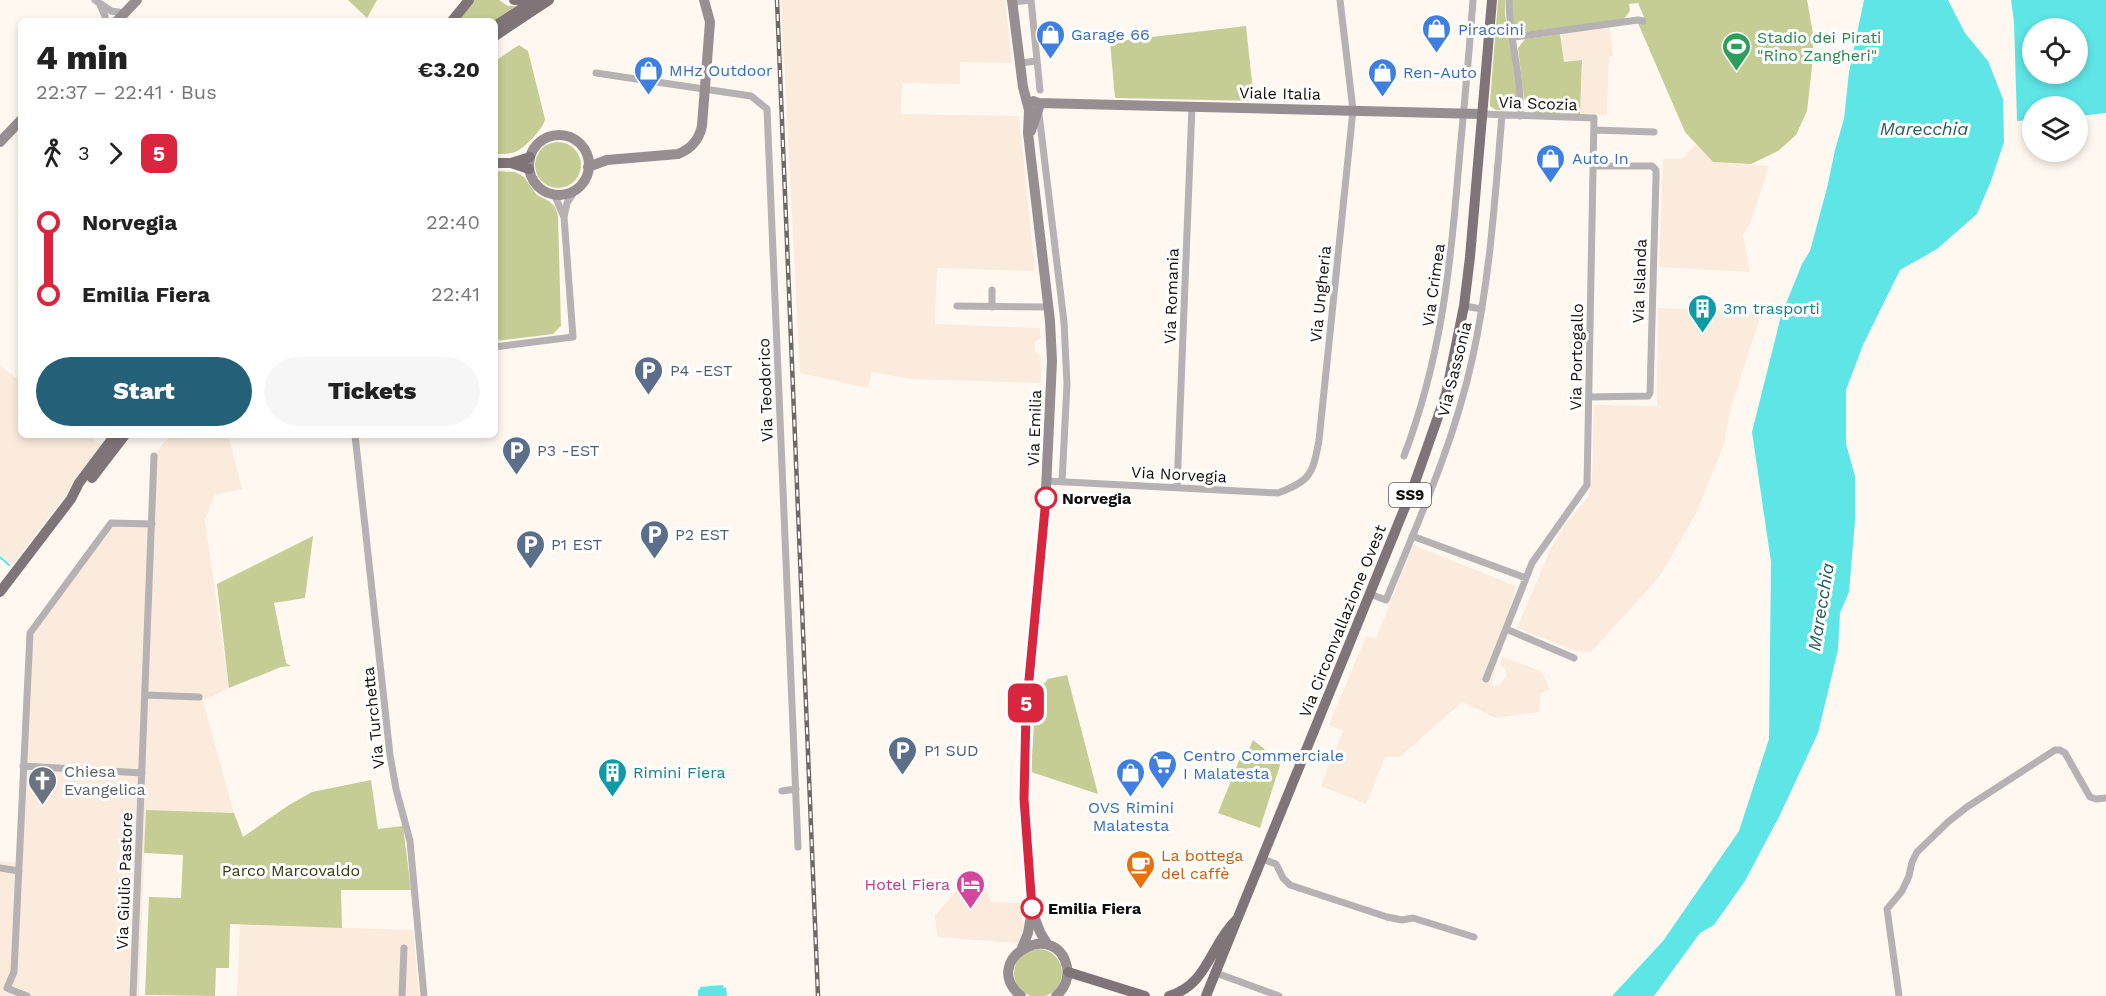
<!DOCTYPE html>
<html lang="en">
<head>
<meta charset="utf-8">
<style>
  body { margin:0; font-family:"Work Sans",sans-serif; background:#f6f6f6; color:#222; height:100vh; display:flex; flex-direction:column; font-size:22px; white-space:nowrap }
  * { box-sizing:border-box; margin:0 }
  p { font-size:20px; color:#767676 }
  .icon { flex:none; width:33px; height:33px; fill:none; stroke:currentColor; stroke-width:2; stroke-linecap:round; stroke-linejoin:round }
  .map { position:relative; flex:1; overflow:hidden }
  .sheet { position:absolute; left:18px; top:18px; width:480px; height:420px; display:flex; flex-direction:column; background:#fff; border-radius:9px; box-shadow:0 3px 9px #0003 }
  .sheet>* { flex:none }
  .badge { padding:0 12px; border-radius:9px; font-size:21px; line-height:39px }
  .buttons { position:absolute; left:2022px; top:18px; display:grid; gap:12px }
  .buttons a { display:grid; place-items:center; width:66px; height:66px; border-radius:50%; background:#fff; box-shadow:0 3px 9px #0003; font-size:30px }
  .map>.badge { position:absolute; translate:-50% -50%; box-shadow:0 0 0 3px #fff }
  .legs { display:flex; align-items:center; gap:9px; height:66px; padding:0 18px; font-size:20px }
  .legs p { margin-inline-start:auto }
  .overview { display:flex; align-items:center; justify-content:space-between; height:102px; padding:0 18px }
  h1 { font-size:33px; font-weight:800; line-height:45px }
  .action { display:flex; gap:12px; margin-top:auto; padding:12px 18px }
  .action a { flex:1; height:69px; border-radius:36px; background:#246078; color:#fff; font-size:24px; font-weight:800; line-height:69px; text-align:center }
  .action a+a { background:#f6f6f6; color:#222 }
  ul { padding:0 18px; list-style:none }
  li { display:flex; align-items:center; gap:21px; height:72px; font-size:22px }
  li i { display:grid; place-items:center; width:9px; height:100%; margin:0 8px; background:currentColor }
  li i::after { content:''; width:15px; height:15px; margin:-8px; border:4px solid; border-radius:50%; background:#fff }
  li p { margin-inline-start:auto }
  li:first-child i { background:linear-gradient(#0000 50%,currentColor 0) }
  li:last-child i { background:linear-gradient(currentColor 50%,#0000 0) }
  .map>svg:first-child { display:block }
  .built { fill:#faebdd }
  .green { fill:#c5cc94 }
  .water { fill:#5ee5e6; fill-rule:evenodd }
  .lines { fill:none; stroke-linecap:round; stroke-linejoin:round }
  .stream { stroke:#5ee5e6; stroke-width:2 }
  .street { stroke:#b6b1b2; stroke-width:7 }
  .secondary { stroke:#968e90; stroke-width:10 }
  .primary { stroke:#7f7578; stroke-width:10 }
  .rail-casing { stroke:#6e6965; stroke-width:4.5 }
  .rail { stroke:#fff; stroke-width:2; stroke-dasharray:7; stroke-linecap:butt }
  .line-1-casing { stroke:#fff; stroke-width:14 }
  .line-1 { stroke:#d7263d; stroke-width:9 }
  .stop-1-dot { fill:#fff; stroke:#d7263d; stroke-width:3 }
  .labels { text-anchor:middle; stroke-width:6; stroke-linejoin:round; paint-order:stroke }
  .shield { fill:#fff; stroke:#585654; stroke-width:1.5 }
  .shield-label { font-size:15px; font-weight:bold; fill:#100d0a }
  .shop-label { font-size:16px; fill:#366cbe; stroke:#fff; text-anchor:start }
  .leisure-label { font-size:16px; fill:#27864d; stroke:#fff; text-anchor:start }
  .street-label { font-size:16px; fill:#100d0a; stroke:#fff }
  .culture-label { font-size:16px; fill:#0d838f; stroke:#fff; text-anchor:start }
  .service-label { font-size:16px; fill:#4e5e75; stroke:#fff; text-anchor:start }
  .stop-label { font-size:16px; font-weight:bold; fill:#100d0a; stroke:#fff; text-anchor:start }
  .worship-label { font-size:16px; fill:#5b616d; stroke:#fff; text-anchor:start }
  .food-label { font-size:16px; fill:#c56008; stroke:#fff; text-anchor:start }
  .park-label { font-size:16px; fill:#363a13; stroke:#fff }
  .hotel-label { font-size:16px; fill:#b23c85; stroke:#fff; text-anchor:end }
  .water-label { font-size:18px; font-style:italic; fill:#235c5d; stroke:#fff }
</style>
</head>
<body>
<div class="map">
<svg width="2106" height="996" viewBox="0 0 2106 996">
  <rect width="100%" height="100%" fill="#fff8f1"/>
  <!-- built -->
  <path class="built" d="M781,0H1005L1012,63L960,62V84L902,83L901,114L1019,116L1035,271L937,268L935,324L1040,328L1041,338L1035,342V352L1041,355V383L910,379L872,372L868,388L800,373Z
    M1610,28L1613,56L1609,57L1607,115L1580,114L1583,60L1564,62L1561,34Z
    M1696,144L1713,162L1769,166L1750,224L1743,235L1750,272L1659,267L1663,159H1682Z
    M1658,308L1762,312L1731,407L1724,444L1697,512L1663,571L1652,585L1591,652L1576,651L1517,628L1550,550L1567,522L1589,496L1592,477L1594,405L1657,406Z
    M0,365L21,382V435H88L103,447L12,565L0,554Z
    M171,435H228L242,489L215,495L205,520L229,688L203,701L234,813L146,810L139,996H0V861L18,863L32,629L109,521L150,520L156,452Z
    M1413,545L1516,586L1491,686L1500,685L1506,676V671L1500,664L1503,657L1541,671L1550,689L1541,693L1539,712L1495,718L1462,702L1400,757H1385L1366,804L1321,786L1343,731L1329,725L1366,636L1376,639Z
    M983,878L991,902L1020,903L1024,927L1020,940L1017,943L937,937L935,916L956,891L958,884L964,880Z
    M240,924L413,930L419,996H237Z"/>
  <!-- green -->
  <path class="green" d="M348,0H377L367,18Z
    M473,0H499L508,6H516L495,21H456Z
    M1498,0H1505V15L1511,41L1517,98L1505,110H1496L1490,106V102Z
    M1512,0H1807L1813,34V58L1807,111L1796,135L1778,151L1751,164L1713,162L1685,132L1638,23L1642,22L1644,17L1638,3L1629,4L1630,11L1624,19L1518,33L1515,31L1512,19Z
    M1246,26L1254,101L1115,98L1110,42Z
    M1560,34L1564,62L1582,60L1580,114L1534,113L1524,98L1518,48L1525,39Z
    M519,45L528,51L545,119C544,128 524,149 515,152C509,154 501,154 495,154V61Z
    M535 165a23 23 0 1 1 46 0a23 23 0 1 1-46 0Z
    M495,171L515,172L524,177L537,195L549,201L555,207L558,216L561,326L553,334L495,341Z
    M313,536L305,598L274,603L286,663L291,666L281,667L229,688L217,584Z
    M1067,675L1098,794L1031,772L1036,692L1048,679Z
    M1253,740L1281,762L1260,828L1218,813L1241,756H1246Z
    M371,780L378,829L403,826L411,890H341L342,928L230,924L229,968H216L215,996L145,995L149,897L181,898L183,855L144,853L146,810L234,813L243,837L289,805L312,792Z
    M1014 973a24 24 0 1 1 48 0a24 24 0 1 1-48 0Z"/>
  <!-- water -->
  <path class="water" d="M1864,0H1948L1965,33L1988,61L2003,99L2004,142L1991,181L1977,214L1937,249L1900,270L1863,345L1846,390V444L1855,476V521L1849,592L1840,613L1838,650L1818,733L1780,815L1745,881L1714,925L1700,933L1654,996H1612L1663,941L1739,831L1769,739L1771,562L1752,432L1781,316L1802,264L1810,251L1827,188L1835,150L1844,119L1849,72Z
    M2011,0H2106V113L2078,116V106H2032V120L2017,121L2014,22ZM2032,28H2078V74H2032Z
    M723,985V988L726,987L727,996H698V990L700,989V987Z"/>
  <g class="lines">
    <!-- stream -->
    <path class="stream" d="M0,557L9,565"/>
    <!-- street -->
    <path class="street" d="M95,0L111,11L125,13
      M1509,0C1509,39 1522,76 1520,116
      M1013,2L1031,0L1040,90
      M100,5L105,16V21
      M1514,37L1638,20L1643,21
      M1020,63L1037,61
      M596,73L751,96L767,109L798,847
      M1039,114L1064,322L1067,384L1062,482
      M1481,114L1594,118L1587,485L1532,563L1486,679
      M1594,130L1654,132
      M564,217L567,203L576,189
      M957,306L1048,307
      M1464,306L1482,309
      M992,307V290
      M495,347L573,337L564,217L554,194
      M1589,397L1648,396L1650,393L1656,177V170L1652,166H1594
      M355,435L390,755L396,789L410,841L424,996
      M1404,456C1440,361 1450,273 1458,174C1463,116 1469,58 1473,0
      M1047,481L1278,493C1311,481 1313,473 1319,440L1353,110L1340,0
      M1177,487L1192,106
      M1412,536L1526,578
      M1370,594L1386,600C1418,522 1454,443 1472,360C1490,280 1495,197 1502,115
      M1506,629L1574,658
      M145,695L199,697
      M23,766L142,773
      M782,791L796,789
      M1262,859L1276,864L1283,878L1290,885L1387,917L1402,920L1413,918L1474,937
      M0,868L19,871
      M1216,973L1279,996
      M7,988L14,972L30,633L111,523L152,524
      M9,989L27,996
      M133,996L154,456
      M402,996L404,948
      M1899,996L1887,909L1902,891L1909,876L1912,862L1917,852L1948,822L1967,807L2055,750H2060L2065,753L2090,797L2096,799L2106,798"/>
    <!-- secondary -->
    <path class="secondary" d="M1012,0L1023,87L1029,110L1028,133L1050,321L1052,361L1044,532L1025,712L1024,799L1032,910L1028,933L1022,948
      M117,21L137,0
      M1038,103L1481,114
      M1031,131L1039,107L1038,103L1033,101
      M529 165a30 30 0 1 1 60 0a30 30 0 1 1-60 0Z
      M0,142L21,120
      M588,167L607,160L678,154C691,149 699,140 702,126L710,22L704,0
      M1033,913L1040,932L1048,945
      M1021,996C978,960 1056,916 1067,967C1069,979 1065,988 1056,996"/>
    <!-- primary -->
    <path class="primary" d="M514,0H521
      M452,21L469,0
      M495,26L535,0
      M495,36L549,0
      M495,163H511L529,169
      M511,163L530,157
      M92,478L125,435
      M0,592L71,499L79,483L115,435
      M1068,972L1145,996
      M1169,996C1208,985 1210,945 1236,920
      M1206,996L1414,485L1446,394L1464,306L1470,257L1492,0"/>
    <defs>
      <path id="rail" d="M777,0L818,996"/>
    </defs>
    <!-- rail casing -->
    <use href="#rail" class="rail-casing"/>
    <!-- rail -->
    <use href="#rail" class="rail"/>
  </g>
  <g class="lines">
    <defs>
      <path id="line-1" d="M1032,908L1024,799L1026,712L1046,498"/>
    </defs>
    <!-- line-1 casing -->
    <use href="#line-1" class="line-1-casing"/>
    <!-- line-1 -->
    <use href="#line-1" class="line-1"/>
  </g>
  <!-- icons -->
  <defs>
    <symbol id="shop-pin" viewBox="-11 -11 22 30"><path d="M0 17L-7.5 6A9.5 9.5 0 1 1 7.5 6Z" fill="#3f7fe0" stroke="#fff"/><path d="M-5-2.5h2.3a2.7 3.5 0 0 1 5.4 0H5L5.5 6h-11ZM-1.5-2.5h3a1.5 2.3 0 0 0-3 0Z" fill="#fff"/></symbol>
    <symbol id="stadium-pin" viewBox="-11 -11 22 30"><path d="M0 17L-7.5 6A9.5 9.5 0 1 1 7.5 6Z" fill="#2e9e5b" stroke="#fff"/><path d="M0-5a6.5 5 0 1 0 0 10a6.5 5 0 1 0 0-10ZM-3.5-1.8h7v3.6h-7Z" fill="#fff"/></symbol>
    <symbol id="building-pin" viewBox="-11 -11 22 30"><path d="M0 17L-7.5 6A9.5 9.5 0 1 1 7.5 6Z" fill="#0f9aa8" stroke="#fff"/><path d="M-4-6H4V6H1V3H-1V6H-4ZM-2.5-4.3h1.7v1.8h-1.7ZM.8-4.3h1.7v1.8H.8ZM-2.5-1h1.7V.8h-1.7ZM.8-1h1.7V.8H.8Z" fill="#fff"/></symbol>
    <symbol id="parking-pin" viewBox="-11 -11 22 30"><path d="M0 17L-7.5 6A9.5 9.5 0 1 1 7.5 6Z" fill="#5c6f8a" stroke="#fff"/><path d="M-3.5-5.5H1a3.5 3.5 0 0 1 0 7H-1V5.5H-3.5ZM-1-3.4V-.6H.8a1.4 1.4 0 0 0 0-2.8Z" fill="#fff"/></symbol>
    <symbol id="supermarket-pin" viewBox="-11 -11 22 30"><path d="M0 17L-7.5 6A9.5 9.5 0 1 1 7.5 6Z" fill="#3f7fe0" stroke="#fff"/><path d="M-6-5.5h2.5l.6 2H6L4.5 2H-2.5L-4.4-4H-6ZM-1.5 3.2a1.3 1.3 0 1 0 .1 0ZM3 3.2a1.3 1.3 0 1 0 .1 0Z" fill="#fff"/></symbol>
    <symbol id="church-pin" viewBox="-11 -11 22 30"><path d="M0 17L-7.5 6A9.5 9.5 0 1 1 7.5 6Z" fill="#6b7280" stroke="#fff"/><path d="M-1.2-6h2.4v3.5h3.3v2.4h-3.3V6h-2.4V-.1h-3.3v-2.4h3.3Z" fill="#fff"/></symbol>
    <symbol id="cafe-pin" viewBox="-11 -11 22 30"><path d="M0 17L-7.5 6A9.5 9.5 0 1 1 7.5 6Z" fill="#e8710a" stroke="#fff"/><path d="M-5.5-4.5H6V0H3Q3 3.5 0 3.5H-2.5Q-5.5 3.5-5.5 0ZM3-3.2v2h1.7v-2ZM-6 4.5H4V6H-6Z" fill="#fff"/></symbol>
    <symbol id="hotel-pin" viewBox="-11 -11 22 30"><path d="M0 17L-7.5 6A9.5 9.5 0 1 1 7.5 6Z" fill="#d1479c" stroke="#fff"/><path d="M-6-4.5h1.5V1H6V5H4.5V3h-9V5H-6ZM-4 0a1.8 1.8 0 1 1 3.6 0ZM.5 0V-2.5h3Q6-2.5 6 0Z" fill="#fff"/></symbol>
  </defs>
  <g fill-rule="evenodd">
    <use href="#shop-pin" x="1420" y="12" width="33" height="45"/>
    <use href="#shop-pin" x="1034" y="18" width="33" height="45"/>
    <use href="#stadium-pin" x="1720" y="30" width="33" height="45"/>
    <use href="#shop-pin" x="632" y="54" width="33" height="45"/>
    <use href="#shop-pin" x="1366" y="56" width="33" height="45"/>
    <use href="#shop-pin" x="1534" y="142" width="33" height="45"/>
    <use href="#building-pin" x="1686" y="292" width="33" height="45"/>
    <use href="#parking-pin" x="632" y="354" width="33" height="45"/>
    <use href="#parking-pin" x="500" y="434" width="33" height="45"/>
    <use href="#parking-pin" x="638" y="518" width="33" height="45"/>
    <use href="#parking-pin" x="514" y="528" width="33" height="45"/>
    <use href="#parking-pin" x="886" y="734" width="33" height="45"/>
    <use href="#supermarket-pin" x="1146" y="748" width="33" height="45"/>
    <use href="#building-pin" x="596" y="756" width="33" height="45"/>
    <use href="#shop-pin" x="1114" y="756" width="33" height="45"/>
    <use href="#church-pin" x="26" y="764" width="33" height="45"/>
    <use href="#cafe-pin" x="1124" y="848" width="33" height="45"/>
    <use href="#hotel-pin" x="954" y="868" width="33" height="45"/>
  </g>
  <!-- markers -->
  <g class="stop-1-dot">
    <circle cx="1046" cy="498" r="10"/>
    <circle cx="1032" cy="908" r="10"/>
  </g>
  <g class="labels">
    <!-- shield labels -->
    <rect class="shield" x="1389" y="483" width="42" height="24" rx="4.5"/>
    <g class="shield-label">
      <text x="1410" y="500">SS9</text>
    </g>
    <!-- shop labels -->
    <g class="shop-label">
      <text x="1458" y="35">Piraccini</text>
      <text x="1071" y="40">Garage 66</text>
      <text x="669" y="76">MHz Outdoor</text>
      <text x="1403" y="78">Ren-Auto</text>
      <text x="1572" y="164">Auto In</text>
      <text x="1183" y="761">Centro Commerciale<tspan x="1183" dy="18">I Malatesta</tspan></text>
      <text x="1131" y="813" text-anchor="middle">OVS Rimini<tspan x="1131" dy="18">Malatesta</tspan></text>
    </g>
    <!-- leisure labels -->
    <g class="leisure-label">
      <text x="1757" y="43">Stadio dei Pirati<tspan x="1757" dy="18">"Rino Zangheri"</tspan></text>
    </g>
    <!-- street labels -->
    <g class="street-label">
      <text transform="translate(1280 93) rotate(1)" y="6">Viale Italia</text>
      <text transform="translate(1538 103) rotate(2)" y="6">Via Scozia</text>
      <text transform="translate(1639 281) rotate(-88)" y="6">Via Islanda</text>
      <text transform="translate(1433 285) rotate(-82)" y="6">Via Crimea</text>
      <text transform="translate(1320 294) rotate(-84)" y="6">Via Ungheria</text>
      <text transform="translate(1171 296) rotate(-88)" y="6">Via Romania</text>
      <text transform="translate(1576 357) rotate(-89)" y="6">Via Portogallo</text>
      <text transform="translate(1454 369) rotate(-76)" y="6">Via Sassonia</text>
      <text transform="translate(765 390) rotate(-92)" y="6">Via Teodorico</text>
      <text transform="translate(1034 428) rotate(-88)" y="6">Via Emilia</text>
      <text transform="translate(1179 474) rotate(3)" y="6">Via Norvegia</text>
      <text transform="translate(1342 621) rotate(-68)" y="6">Via Circonvallazione Ovest</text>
      <text transform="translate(373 718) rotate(-96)" y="6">Via Turchetta</text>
      <text transform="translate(124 881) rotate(-88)" y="6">Via Giulio Pastore</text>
    </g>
    <!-- culture labels -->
    <g class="culture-label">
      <text x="1723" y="314">3m trasporti</text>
      <text x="633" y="778">Rimini Fiera</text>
    </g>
    <!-- service labels -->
    <g class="service-label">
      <text x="670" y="376">P4 -EST</text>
      <text x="537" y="456">P3 -EST</text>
      <text x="675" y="540">P2 EST</text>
      <text x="551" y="550">P1 EST</text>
      <text x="924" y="756">P1 SUD</text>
    </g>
    <!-- stop labels -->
    <g class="stop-label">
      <text x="1062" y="504">Norvegia</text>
      <text x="1048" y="914">Emilia Fiera</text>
    </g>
    <!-- worship labels -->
    <g class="worship-label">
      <text x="64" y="777">Chiesa<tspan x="64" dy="18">Evangelica</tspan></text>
    </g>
    <!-- food labels -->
    <g class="food-label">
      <text x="1161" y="861">La bottega<tspan x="1161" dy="18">del caffè</tspan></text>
    </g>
    <!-- park labels -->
    <g class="park-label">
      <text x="291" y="876">Parco Marcovaldo</text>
    </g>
    <!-- hotel labels -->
    <g class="hotel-label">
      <text x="950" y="890">Hotel Fiera</text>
    </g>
    <!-- water labels -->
    <g class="water-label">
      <text x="1924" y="135">Marecchia</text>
      <text transform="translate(1821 607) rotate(-81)" y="6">Marecchia</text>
    </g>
  </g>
</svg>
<div class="buttons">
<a><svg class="icon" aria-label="locate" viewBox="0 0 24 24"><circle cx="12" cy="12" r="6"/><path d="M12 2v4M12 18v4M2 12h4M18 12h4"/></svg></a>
<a><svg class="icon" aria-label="layers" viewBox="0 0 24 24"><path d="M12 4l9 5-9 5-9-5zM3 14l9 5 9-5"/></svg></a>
</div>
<b class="badge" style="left:1026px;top:703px;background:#d7263d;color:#fff">5</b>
<section class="sheet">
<div class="overview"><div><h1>4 min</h1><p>22:37 – 22:41 · Bus</p></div><b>€3.20</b></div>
<div class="legs"><svg class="icon" aria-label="walk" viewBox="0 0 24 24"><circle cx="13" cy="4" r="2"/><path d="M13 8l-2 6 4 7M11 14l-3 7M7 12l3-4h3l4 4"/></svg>3<svg class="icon" aria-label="forward" viewBox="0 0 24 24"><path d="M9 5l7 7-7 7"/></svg><b class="badge" style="background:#d7263d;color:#fff">5</b></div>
<ul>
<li><i style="color:#d7263d"></i><b>Norvegia</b><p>22:40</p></li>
<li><i style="color:#d7263d"></i><b>Emilia Fiera</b><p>22:41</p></li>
</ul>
<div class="action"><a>Start</a><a>Tickets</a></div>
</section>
</div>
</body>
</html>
